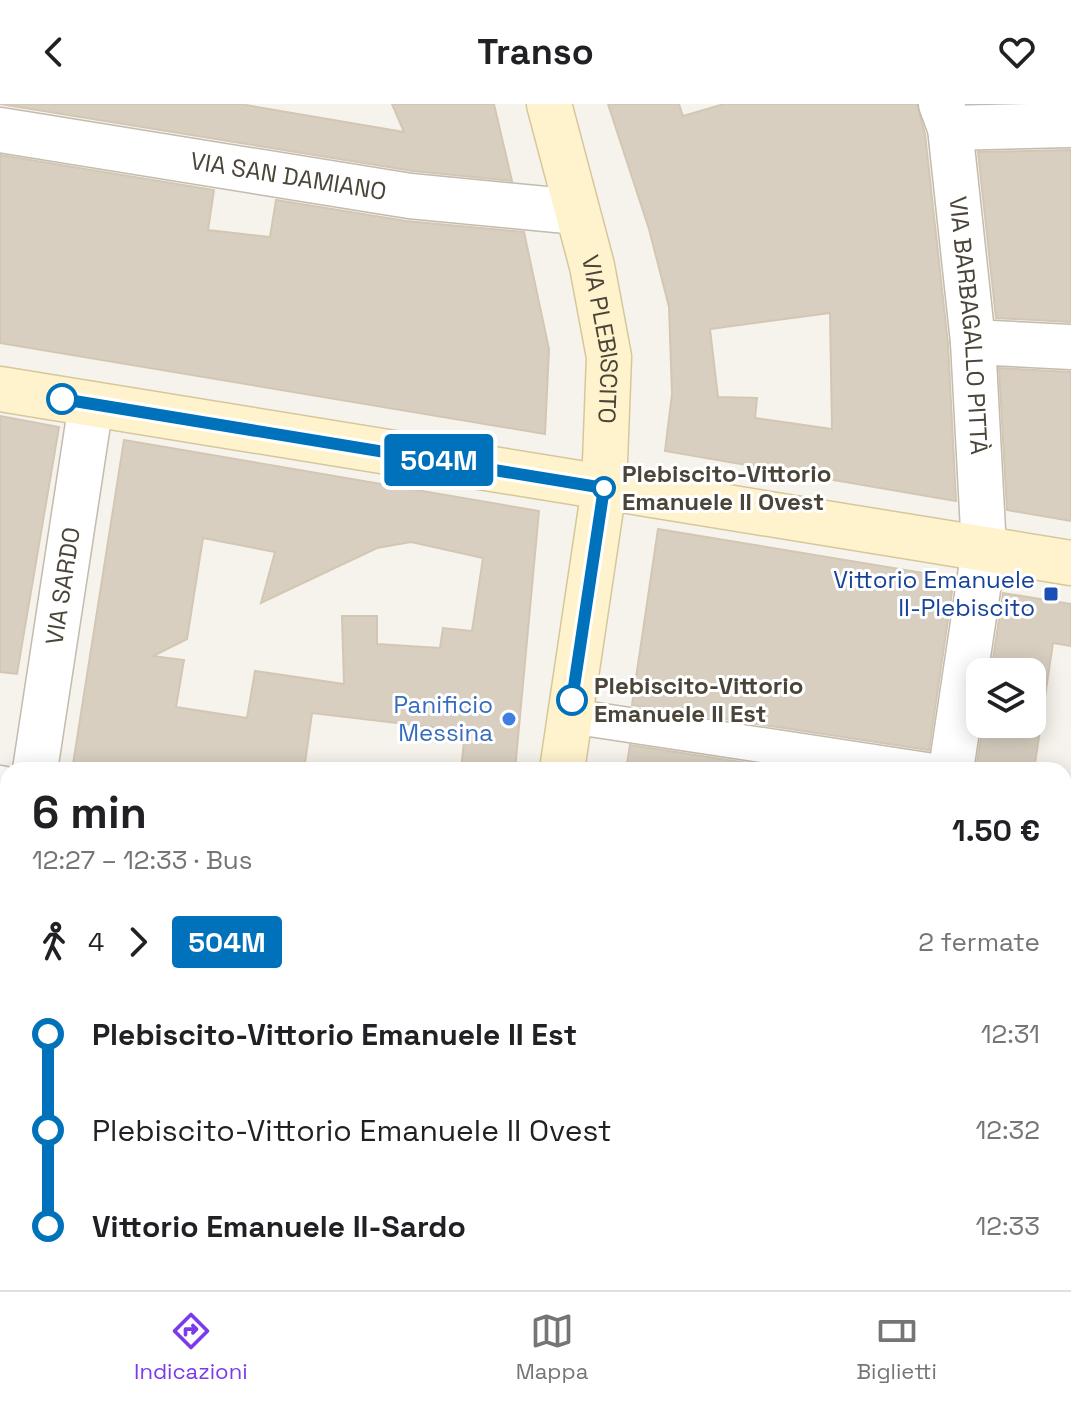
<!DOCTYPE html>
<html lang="it">
<head>
<meta charset="utf-8">
<style>
  body { margin:0; font-family:"Space Grotesk",sans-serif; background:#f6f6f6; color:#202124; height:100vh; display:flex; flex-direction:column; font-size:30px; white-space:nowrap }
  * { box-sizing:border-box; margin:0 }
  p { font-size:26px; color:#757577 }
  .icon { flex:none; width:44px; height:44px; fill:none; stroke:currentColor; stroke-width:2; stroke-linecap:round; stroke-linejoin:round }
  .map { position:relative; flex:1; overflow:hidden }
  .sheet { position:absolute; left:0px; top:658px; width:1072px; height:528px; display:flex; flex-direction:column; background:#fff; border-radius:24px 24px 0 0; box-shadow:0 4px 20px #0003 }
  .sheet>* { flex:none }
  .badge { padding:0 16px; border-radius:6px; font-size:28px; line-height:52px }
  .tools { position:absolute; left:966px; top:554px; display:grid; gap:16px }
  .tools a { display:grid; place-items:center; width:80px; height:80px; border-radius:16px; background:#fff; box-shadow:0 4px 20px #0003; font-size:40px }
  .map>.badge { position:absolute; translate:-50% -50%; box-shadow:0 0 0 4px #fff }
  .legs { display:flex; align-items:center; gap:12px; height:88px; padding:0 32px; font-size:26px }
  .legs p { margin-inline-start:auto }
  .headline { display:flex; align-items:center; justify-content:space-between; height:136px; padding:0 32px }
  h1 { font-size:44px; font-weight:800; line-height:60px }
  ul { padding:0 32px; list-style:none }
  li { display:flex; align-items:center; gap:28px; height:96px; font-size:30px }
  li i { display:grid; place-items:center; width:12px; height:100%; margin:0 10px; background:currentColor }
  li i::after { content:''; width:20px; height:20px; margin:-10px; border:6px solid; border-radius:50%; background:#fff }
  li p { margin-inline-start:auto }
  li:first-child i { background:linear-gradient(#0000 50%,currentColor 0) }
  li:last-child i { background:linear-gradient(currentColor 50%,#0000 0) }
  header { display:flex; justify-content:space-between; align-items:center; height:104px; padding:0 32px; background:#fff; font-size:36px; font-weight:800 }
  .tabs { display:flex; justify-content:space-around; align-items:center; height:112px; border-top:2px solid #e0e0e0; background:#fff; font-size:22px; color:#757577 }
  .tabs a { display:grid; justify-items:center; gap:4px }
  .tabs .active { color:#7c3aed }
  .map>svg:first-child { display:block }
  .building { fill:#d8cfc1; stroke:#d3c7b4; stroke-width:2; fill-rule:evenodd }
  .lines { fill:none; stroke-linecap:round; stroke-linejoin:round }
  .service-casing { stroke:#c2bbae; stroke-width:27 }
  .pedestrian-casing { stroke:#c2bbae; stroke-width:37 }
  .minor-casing { stroke:#c2bbae; stroke-width:47 }
  .secondary-casing { stroke:#d6c79b; stroke-width:47 }
  .service { stroke:#fff; stroke-width:24 }
  .pedestrian { stroke:#fff; stroke-width:34 }
  .minor { stroke:#fff; stroke-width:44 }
  .secondary { stroke:#fff3cd; stroke-width:44 }
  .line-1-casing { stroke:#fff; stroke-width:18 }
  .line-1 { stroke:#0072bc; stroke-width:12 }
  .stop-1-dot { fill:#fff; stroke:#0072bc; stroke-width:4 }
  .transit-dot { fill:#1a4fb4; stroke:#fff; stroke-width:3 }
  .shop-dot { fill:#3f7fe0; stroke:#fff; stroke-width:3 }
  .labels { text-anchor:middle; stroke-width:6; stroke-linejoin:round; paint-order:stroke }
  .street-label { font-size:24px; fill:#4b4439; stroke:#fff }
  .stop-label { font-size:24px; font-weight:bold; fill:#4b4439; stroke:#fff; text-anchor:start }
  .transit-label { font-size:24px; fill:#164399; stroke:#fff; text-anchor:end }
  .shop-label { font-size:24px; fill:#366cbe; stroke:#fff; text-anchor:end }
</style>
</head>
<body>
<header><svg class="icon" aria-label="back" viewBox="0 0 24 24"><path d="M15 5l-7 7 7 7"/></svg>Transo<svg class="icon" aria-label="heart" viewBox="0 0 24 24"><path d="M12 20l-8-8c-3-5 5-10 8-4 3-6 11-1 8 4z"/></svg></header>
<div class="map">
<svg width="1071" height="1186" viewBox="0 0 1071 1186">
  <rect width="100%" height="100%" fill="#f6f3ec"/>
  <!-- building -->
  <path class="building" d="M0,0H240L404,28L392,0H494L512,77L413,67Z
    M608,0H679L683,12L724,0H917L925,30L948,240L956,397L665,347L672,290L669,203L649,125ZM830,209L832,325L755,314L757,294L718,293L710,225Z
    M1071,46V218L996,214L978,48Z
    M0,51L214,86L208,126L270,133L276,96L406,117L524,128L549,245L545,330L0,239Z
    M999,264L1071,268V417L1007,406Z
    M0,312L59,323L17,570L0,568Z
    M124,336L539,407L515,666H461L465,627L312,609L304,666H112L73,660ZM203,434L275,448L261,499L377,444L411,438L483,454L472,527L443,524L440,544L377,540V512H342L344,580L255,567L247,614L176,603L184,556L153,552L187,535Z
    M658,425L954,474L929,646L632,601Z
    M1003,489L1071,500V542L1053,539L1034,666H976L983,620H1032V568H991Z
    M630,641L793,666H626Z"/>
  <g class="lines">
    <defs>
      <path id="service" d="M0,1155H8
        M51,1178L54,1186"/>
      <path id="pedestrian" d="M570,612L927,666"/>
      <g id="minor">
        <path id="s1" d="M941,0L950,24L973,238L984,445L951,666"/>
        <path d="M950,24L1071,21"/>
        <path id="s2" d="M0,26L410,92L577,108"/>
        <path d="M973,238L1071,243"/>
        <path id="s3" d="M35,666L91,300"/>
        <path d="M0,684L8,686"/>
        <path d="M0,887L8,836"/>
        <path d="M0,1063L8,1064"/>
        <path d="M1064,1090H1071"/>
        <path d="M871,1186L872,1178"/>
      </g>
      <g id="secondary">
        <path id="s4" d="M549,0L592,162L609,253L604,384L562,666"/>
        <path d="M0,285L1071,459"/>
        <path d="M552,1186V1178"/>
      </g>
    </defs>
    <!-- service casing -->
    <use href="#service" class="service-casing"/>
    <!-- pedestrian casing -->
    <use href="#pedestrian" class="pedestrian-casing"/>
    <!-- minor casing -->
    <use href="#minor" class="minor-casing"/>
    <!-- secondary casing -->
    <use href="#secondary" class="secondary-casing"/>
    <!-- service -->
    <use href="#service" class="service"/>
    <!-- pedestrian -->
    <use href="#pedestrian" class="pedestrian"/>
    <!-- minor -->
    <use href="#minor" class="minor"/>
    <!-- secondary -->
    <use href="#secondary" class="secondary"/>
  </g>
  <g class="lines">
    <defs>
      <path id="line-1" d="M62,295L604,384L572,596"/>
    </defs>
    <!-- line-1 casing -->
    <use href="#line-1" class="line-1-casing"/>
    <!-- line-1 -->
    <use href="#line-1" class="line-1"/>
  </g>
  <!-- markers -->
  <g class="stop-1-dot">
    <circle cx="62" cy="295" r="14"/>
    <circle cx="604" cy="384" r="10"/>
    <circle cx="572" cy="596" r="14"/>
  </g>
  <rect class="transit-dot" x="1043" y="482" width="16" height="16" rx="4"/>
  <circle class="shop-dot" cx="509" cy="615" r="8"/>
  <g class="labels">
    <!-- street labels -->
    <g class="street-label">
      <text dy="8" stroke="none"><textPath href="#s2" startOffset="292">VIA SAN DAMIANO</textPath></text>
      <text dy="8" stroke="none"><textPath href="#s1" startOffset="224">VIA BARBAGALLO PITTÀ</textPath></text>
      <text dy="8" stroke="none"><textPath href="#s4" startOffset="242">VIA PLEBISCITO</textPath></text>
      <text dy="8" stroke="none"><textPath href="#s3" startOffset="186">VIA SARDO</textPath></text>
    </g>
    <!-- stop labels -->
    <g class="stop-label">
      <text x="622" y="378">Plebiscito-Vittorio<tspan x="622" dy="28">Emanuele II Ovest</tspan></text>
      <text x="594" y="590">Plebiscito-Vittorio<tspan x="594" dy="28">Emanuele II Est</tspan></text>
    </g>
    <!-- transit labels -->
    <g class="transit-label">
      <text x="1035" y="484">Vittorio Emanuele<tspan x="1035" dy="28">II-Plebiscito</tspan></text>
    </g>
    <!-- shop labels -->
    <g class="shop-label">
      <text x="493" y="609">Panificio<tspan x="493" dy="28">Messina</tspan></text>
    </g>
  </g>
</svg>
<div class="tools">
<a><svg class="icon" aria-label="layers" viewBox="0 0 24 24"><path d="M12 4l9 5-9 5-9-5zM3 14l9 5 9-5"/></svg></a>
</div>
<b class="badge" style="left:439px;top:356px;background:#0072bc;color:#fff">504M</b>
<section class="sheet">
<div class="headline"><div><h1>6 min</h1><p>12:27 – 12:33 · Bus</p></div><b>1.50 €</b></div>
<div class="legs"><svg class="icon" aria-label="walk" viewBox="0 0 24 24"><circle cx="13" cy="4" r="2"/><path d="M13 8l-2 6 4 7M11 14l-3 7M7 12l3-4h3l4 4"/></svg>4<svg class="icon" aria-label="forward" viewBox="0 0 24 24"><path d="M9 5l7 7-7 7"/></svg><b class="badge" style="background:#0072bc;color:#fff">504M</b><p>2 fermate</p></div>
<ul>
<li><i style="color:#0072bc"></i><b>Plebiscito-Vittorio Emanuele II Est</b><p>12:31</p></li>
<li><i style="color:#0072bc"></i><span>Plebiscito-Vittorio Emanuele II Ovest</span><p>12:32</p></li>
<li><i style="color:#0072bc"></i><b>Vittorio Emanuele II-Sardo</b><p>12:33</p></li>
</ul>
</section>
</div>
<nav class="tabs">
<a class="active"><svg class="icon" aria-label="directions" viewBox="0 0 24 24"><path d="M12 3l9 9-9 9-9-9zM9 14v-3h6M13 9l2 2-2 2"/></svg>Indicazioni</a>
<a><svg class="icon" aria-label="map" viewBox="0 0 24 24"><path d="M3 6l6-2 6 2 6-2v14l-6 2-6-2-6 2zM9 4v14M15 6v14"/></svg>Mappa</a>
<a><svg class="icon" aria-label="tickets" viewBox="0 0 24 24"><path d="M3 7h18v10H3zM15 7v10"/></svg>Biglietti</a>
</nav>
</body>
</html>
